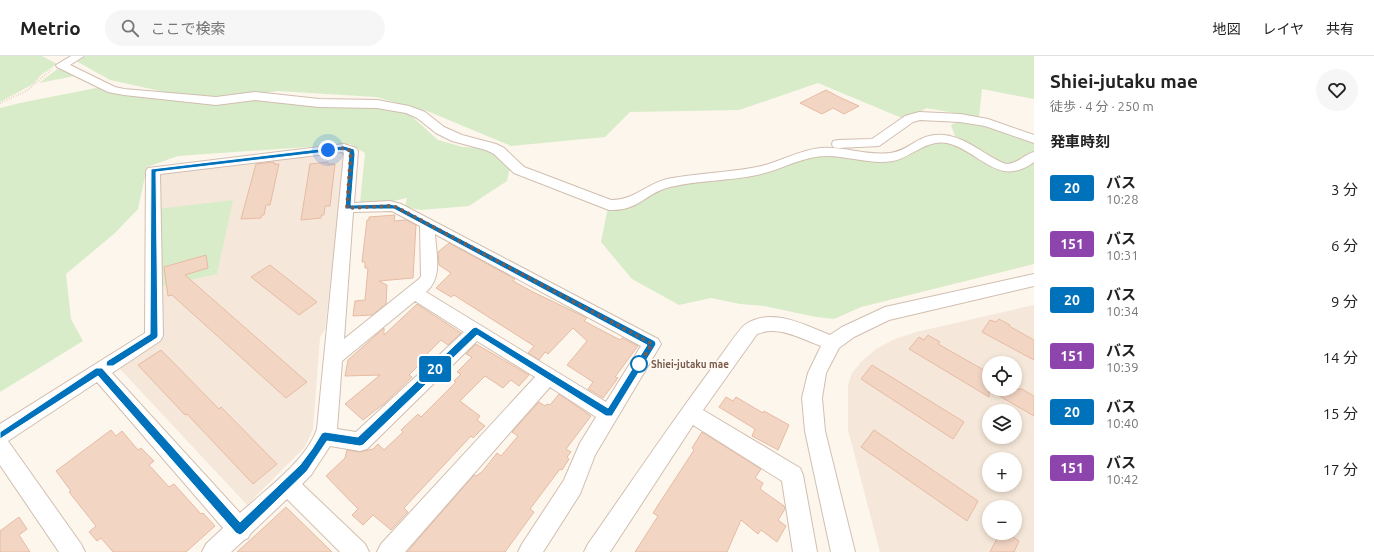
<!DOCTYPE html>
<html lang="ja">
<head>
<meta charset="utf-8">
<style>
  body { margin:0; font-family:Ubuntu,"Noto Sans JP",sans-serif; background:#f6f6f6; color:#222; height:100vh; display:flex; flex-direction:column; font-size:15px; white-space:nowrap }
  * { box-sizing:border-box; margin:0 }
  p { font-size:13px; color:#767676 }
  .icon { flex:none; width:22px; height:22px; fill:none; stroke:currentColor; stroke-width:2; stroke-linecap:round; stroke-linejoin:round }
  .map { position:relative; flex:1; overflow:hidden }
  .drawer { display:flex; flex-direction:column; background:#fff; width:340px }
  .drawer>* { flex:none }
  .badge { padding:0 8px; border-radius:3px; font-size:14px; line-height:26px }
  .fabs { position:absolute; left:982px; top:300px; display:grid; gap:8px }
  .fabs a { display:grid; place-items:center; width:40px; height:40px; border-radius:50%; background:#fff; box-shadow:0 2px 6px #0003; font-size:20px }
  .you { position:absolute; width:20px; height:20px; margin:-10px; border:3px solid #fff; border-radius:50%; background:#1a73e8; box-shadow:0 0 0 6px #1a73e833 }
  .map>.badge { position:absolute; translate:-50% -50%; box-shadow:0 0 0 2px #fff }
  h2 { padding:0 16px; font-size:15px; line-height:36px }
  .round { display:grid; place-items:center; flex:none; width:42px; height:42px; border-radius:21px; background:#f6f6f6 }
  .overview { display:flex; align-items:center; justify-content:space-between; height:68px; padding:0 16px }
  h1 { font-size:19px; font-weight:700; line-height:30px }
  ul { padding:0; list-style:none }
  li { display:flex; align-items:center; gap:12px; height:56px; padding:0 16px }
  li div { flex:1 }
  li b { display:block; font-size:15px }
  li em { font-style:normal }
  li .badge { min-width:44px; font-weight:700; text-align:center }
  header { display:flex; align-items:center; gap:24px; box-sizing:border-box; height:56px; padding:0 20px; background:#fff; border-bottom:1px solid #e0e0e0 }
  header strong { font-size:19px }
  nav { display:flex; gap:22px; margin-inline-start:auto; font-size:14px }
  .search { width:280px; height:36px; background:#f6f6f6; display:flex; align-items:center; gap:10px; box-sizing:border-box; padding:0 14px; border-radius:22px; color:#767676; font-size:15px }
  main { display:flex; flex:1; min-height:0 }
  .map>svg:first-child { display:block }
  .residential { fill:#f5e8da; fill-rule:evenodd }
  .green { fill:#d8ecc9 }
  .building { fill:#f3d5c3; stroke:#e6bba3 }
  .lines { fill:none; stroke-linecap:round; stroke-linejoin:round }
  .minor-casing { stroke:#d1beb0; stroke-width:2 }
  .path { stroke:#d9b8a5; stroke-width:2; stroke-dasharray:0.5 2; stroke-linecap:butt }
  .minor { fill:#fff; fill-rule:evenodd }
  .line { fill:#0072bc; stroke:#fff }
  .walk { stroke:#7a5c4d; stroke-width:4; stroke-dasharray:0 7.2 }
  .stop-dot { fill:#fff; stroke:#0072bc; stroke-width:2 }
  .labels { text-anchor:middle; stroke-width:3; stroke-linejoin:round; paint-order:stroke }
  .stop-label { font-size:10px; font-weight:bold; fill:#7a5c4d; stroke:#fffaf3; text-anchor:start }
</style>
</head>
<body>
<header>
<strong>Metrio</strong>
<div class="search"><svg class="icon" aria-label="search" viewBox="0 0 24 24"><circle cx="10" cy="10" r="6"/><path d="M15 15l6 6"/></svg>ここで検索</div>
<nav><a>地図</a><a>レイヤ</a><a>共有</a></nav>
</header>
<main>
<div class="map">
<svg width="1034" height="496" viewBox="0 0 1034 496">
  <rect width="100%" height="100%" fill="#fdf6ec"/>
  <!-- residential -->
  <path class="residential" d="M341,96L345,99L325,273L320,282L313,373L305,391L247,449L120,313L125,304L161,281L157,121L165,116Z
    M1034,249V496H880L848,374V329L852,317L861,306L876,293L895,283L916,276ZM989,307H1015V333H989ZM989,355H1015V381H989ZM989,403H1015V429H989ZM989,451H1015V477H989Z"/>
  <!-- green -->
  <path class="green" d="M0,0H42L57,8L42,18L33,28L0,46Z
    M86,0H1034V43L982,33L979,61L926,52L909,65L818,27L739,54L630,56L605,81L511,90L427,55L376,41L277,35L226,44L192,42L110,24L76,5Z
    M60,11L75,20L39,27Z
    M101,31L209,48L253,42L393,53L409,58L438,84L463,91L484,92L497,98L510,112L507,125L469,150L421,154L405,151L407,142L393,145L360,147L365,97L350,88L178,100L147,111L138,153L115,177L66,218L71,263L83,285L0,336V52L20,47Z
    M957,66L980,67L1034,85V208L861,251L834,263L816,261L764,250L740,248L711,242L679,249L632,223L601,186L608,151L666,126L760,113L803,97L894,99L955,80L951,69Z
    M233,144L217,218L159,231L158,153Z"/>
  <!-- building -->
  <path class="building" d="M826,34L839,41L859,50L844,58L833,52L822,58L800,47Z
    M274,106V108H279L270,149H266L264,159H262L261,162L241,163L256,108Z
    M328,106V108H335L330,150H325L324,159H321V162L301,164L310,108Z
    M395,159L394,165L406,164L416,169L413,222L379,225L387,229L386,248L372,259L353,260L355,245L365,244L368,212H365V206H362L367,164H369V161Z
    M449,187L515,223L513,225L533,236L587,262L584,265L620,284L622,282L638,290L615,321L618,322L603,342L588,333L593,326L567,309L587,285L573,272L548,298L545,296L539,304L528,297L534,290L454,239L451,241L436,232L451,217L439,209L438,196Z
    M206,199L208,212L185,219L307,326L286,342L172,239L168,240L164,211Z
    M270,209L317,246L299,259L251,221Z
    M417,248L461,277L448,289L441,284L423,302L425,303L409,319L412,321L386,346L363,364L345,348L380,319L345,320L348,304L384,272V279Z
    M999,263L1010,269L1009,270L1034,284V304L982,276L990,264L996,266Z
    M928,279L940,286L938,288L989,317V333H1022L1034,340V360L989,334V341L909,293L919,281L924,284Z
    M476,288L529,319L519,330L511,324L503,332L485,320L460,345L480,360L477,364L485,370L473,382L471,380L404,452L408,456L391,474L373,459L363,469L352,459L358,453L326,420L345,402L347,394L360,396L373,393L378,388L384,394L403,376L401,374L418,358L421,361L456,326L454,325L461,318L457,316L472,301L466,298Z
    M161,294L219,353L221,351L277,408L253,428L187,358L185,359L138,309Z
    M872,309L964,366L953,383L861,323Z
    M559,338L591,360L566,393L571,396L567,401L569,403L562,414L560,413L530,453L534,456L505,496H407L474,419L476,420L482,416L497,397L501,400L518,380L512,376L539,346L545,350L547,348L550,349Z
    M726,341L733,345L736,341L763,357L764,355L789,369L778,394L752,380L755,373L719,351Z
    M111,374L116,380L122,375L138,394L141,392L154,405L149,409L169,431L174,428L201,458L203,457L215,470L186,496H113L101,482L97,485L89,476L96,470L69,436L71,435L56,415Z
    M874,374L978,445L967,465L861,391Z
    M702,376L761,413L755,422L763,427L760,433L784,450L785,453L778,464L786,470L777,486L761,474L758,478L741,464L727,496H635L658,460L653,457L694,394L692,392Z
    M286,451L332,496H237L259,476Z
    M19,461L27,473L19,479L30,496H0V475Z
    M1000,477H1007L1019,485L1014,496H990Z"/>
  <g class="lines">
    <defs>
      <path id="minor" d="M71,0H84L70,9L115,31L124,33L216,41L255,36L319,43L377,44L409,50L425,56L444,71L462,79L496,88L504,92L524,111L611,144C632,145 647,128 667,123C697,117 727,117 757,111C779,107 798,94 821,92C844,90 867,100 890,97C910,95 919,76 944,79C969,82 984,100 1006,108C1018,108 1023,99 1034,96V106C998,133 979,94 947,87C926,83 912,101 893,105C871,109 849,100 827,100C802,100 781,114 757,119C729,125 699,124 670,131C645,137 640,155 609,154L514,117L494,98L486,94L452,85L436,77L417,62L406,57L377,52L319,51L255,44L216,49L124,39L108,36L57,11L56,9Z
        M919,56L960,58L988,63L1034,79V87L985,70L960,66L920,64L913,66L879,90L838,92L833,91L832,88L833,85L838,84L872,83L905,60Z
        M344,88L356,92L358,95L354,147L390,145L401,148L658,283L661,288L595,399L580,438L543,496H518L522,488L564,424L580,387L596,361L550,331L405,496H377L381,488L535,321L477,285L367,393L360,395L330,390L311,419L302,428L365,488L369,496H340L287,443L250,478L248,482L244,484L231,496H202L206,488L223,472L97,326L8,385L81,488L85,496H59L0,409V368L145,277L146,115L148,112ZM342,96L344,97L317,373C307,404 264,435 240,457L112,317L160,285L163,280L160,118ZM392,155L420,170L421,220L419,223L344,283L353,156ZM435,178L641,290L606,346L426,236C443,222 436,197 435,178ZM415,245L464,276L356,376L337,373L342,305Z
        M1034,218V230L889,264L854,281L839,292L826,317L822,342L825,375L855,496H831L805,375L802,342L808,317L821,290C801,283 779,269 757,278L703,354L800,412L803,419L817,496H793L782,425L693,369L610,496H584L588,488C630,428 671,367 714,309C721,301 739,272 746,268C772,251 805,269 830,279L842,271L885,251Z"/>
    </defs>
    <!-- minor casing -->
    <use href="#minor" class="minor-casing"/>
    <!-- path -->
    <path class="path" d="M0,47L26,35L52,13"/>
    <!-- minor -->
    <use href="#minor" class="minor"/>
  </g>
  <!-- line -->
  <path class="line" d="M344,90L354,93L355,98L351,149L390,148L398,150L655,285L656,288L655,290L612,360H606L477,279L363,389L360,390L327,385L307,415L243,477L240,479L236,477L98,320L3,381L0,383V376L96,312H102L240,466L300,409L312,393L322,377L325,376L358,381L473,272L476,271L608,352L647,289L394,153H345L349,98V96L343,94L156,116L158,280L157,282L113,310H107L106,308L107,305L150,278L151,113Z"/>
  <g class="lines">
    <!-- walk -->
    <path class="walk" d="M328,94L344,92L351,95L347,152L390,150L396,151L638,280L652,288L638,311L639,308"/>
  </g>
  <!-- markers -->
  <circle class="stop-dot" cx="639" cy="308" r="8"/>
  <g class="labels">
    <!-- stop labels -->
    <g class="stop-label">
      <text x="651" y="312">Shiei-jutaku mae</text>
    </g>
  </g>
</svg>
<div class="fabs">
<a><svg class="icon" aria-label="locate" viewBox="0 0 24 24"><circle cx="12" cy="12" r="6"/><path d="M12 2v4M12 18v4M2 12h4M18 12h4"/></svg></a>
<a><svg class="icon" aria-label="layers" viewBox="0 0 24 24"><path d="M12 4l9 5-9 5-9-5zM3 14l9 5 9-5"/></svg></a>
<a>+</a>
<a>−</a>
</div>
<div class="you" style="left:328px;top:94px"></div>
<b class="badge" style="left:435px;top:313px;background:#0072bc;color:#fff">20</b>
</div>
<section class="drawer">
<div class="overview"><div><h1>Shiei-jutaku mae</h1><p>徒歩 · 4 分 · 250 m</p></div><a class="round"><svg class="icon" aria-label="heart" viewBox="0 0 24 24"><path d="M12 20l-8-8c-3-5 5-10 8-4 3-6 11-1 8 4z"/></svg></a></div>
<h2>発車時刻</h2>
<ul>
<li><span class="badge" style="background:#0072bc;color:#fff">20</span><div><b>バス</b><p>10:28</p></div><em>3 分</em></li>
<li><span class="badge" style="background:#8e44ad;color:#fff">151</span><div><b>バス</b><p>10:31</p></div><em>6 分</em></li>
<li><span class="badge" style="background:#0072bc;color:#fff">20</span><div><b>バス</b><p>10:34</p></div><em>9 分</em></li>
<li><span class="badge" style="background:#8e44ad;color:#fff">151</span><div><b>バス</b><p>10:39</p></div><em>14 分</em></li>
<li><span class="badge" style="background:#0072bc;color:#fff">20</span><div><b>バス</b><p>10:40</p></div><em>15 分</em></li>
<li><span class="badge" style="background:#8e44ad;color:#fff">151</span><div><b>バス</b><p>10:42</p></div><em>17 分</em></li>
</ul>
</section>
</main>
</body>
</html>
